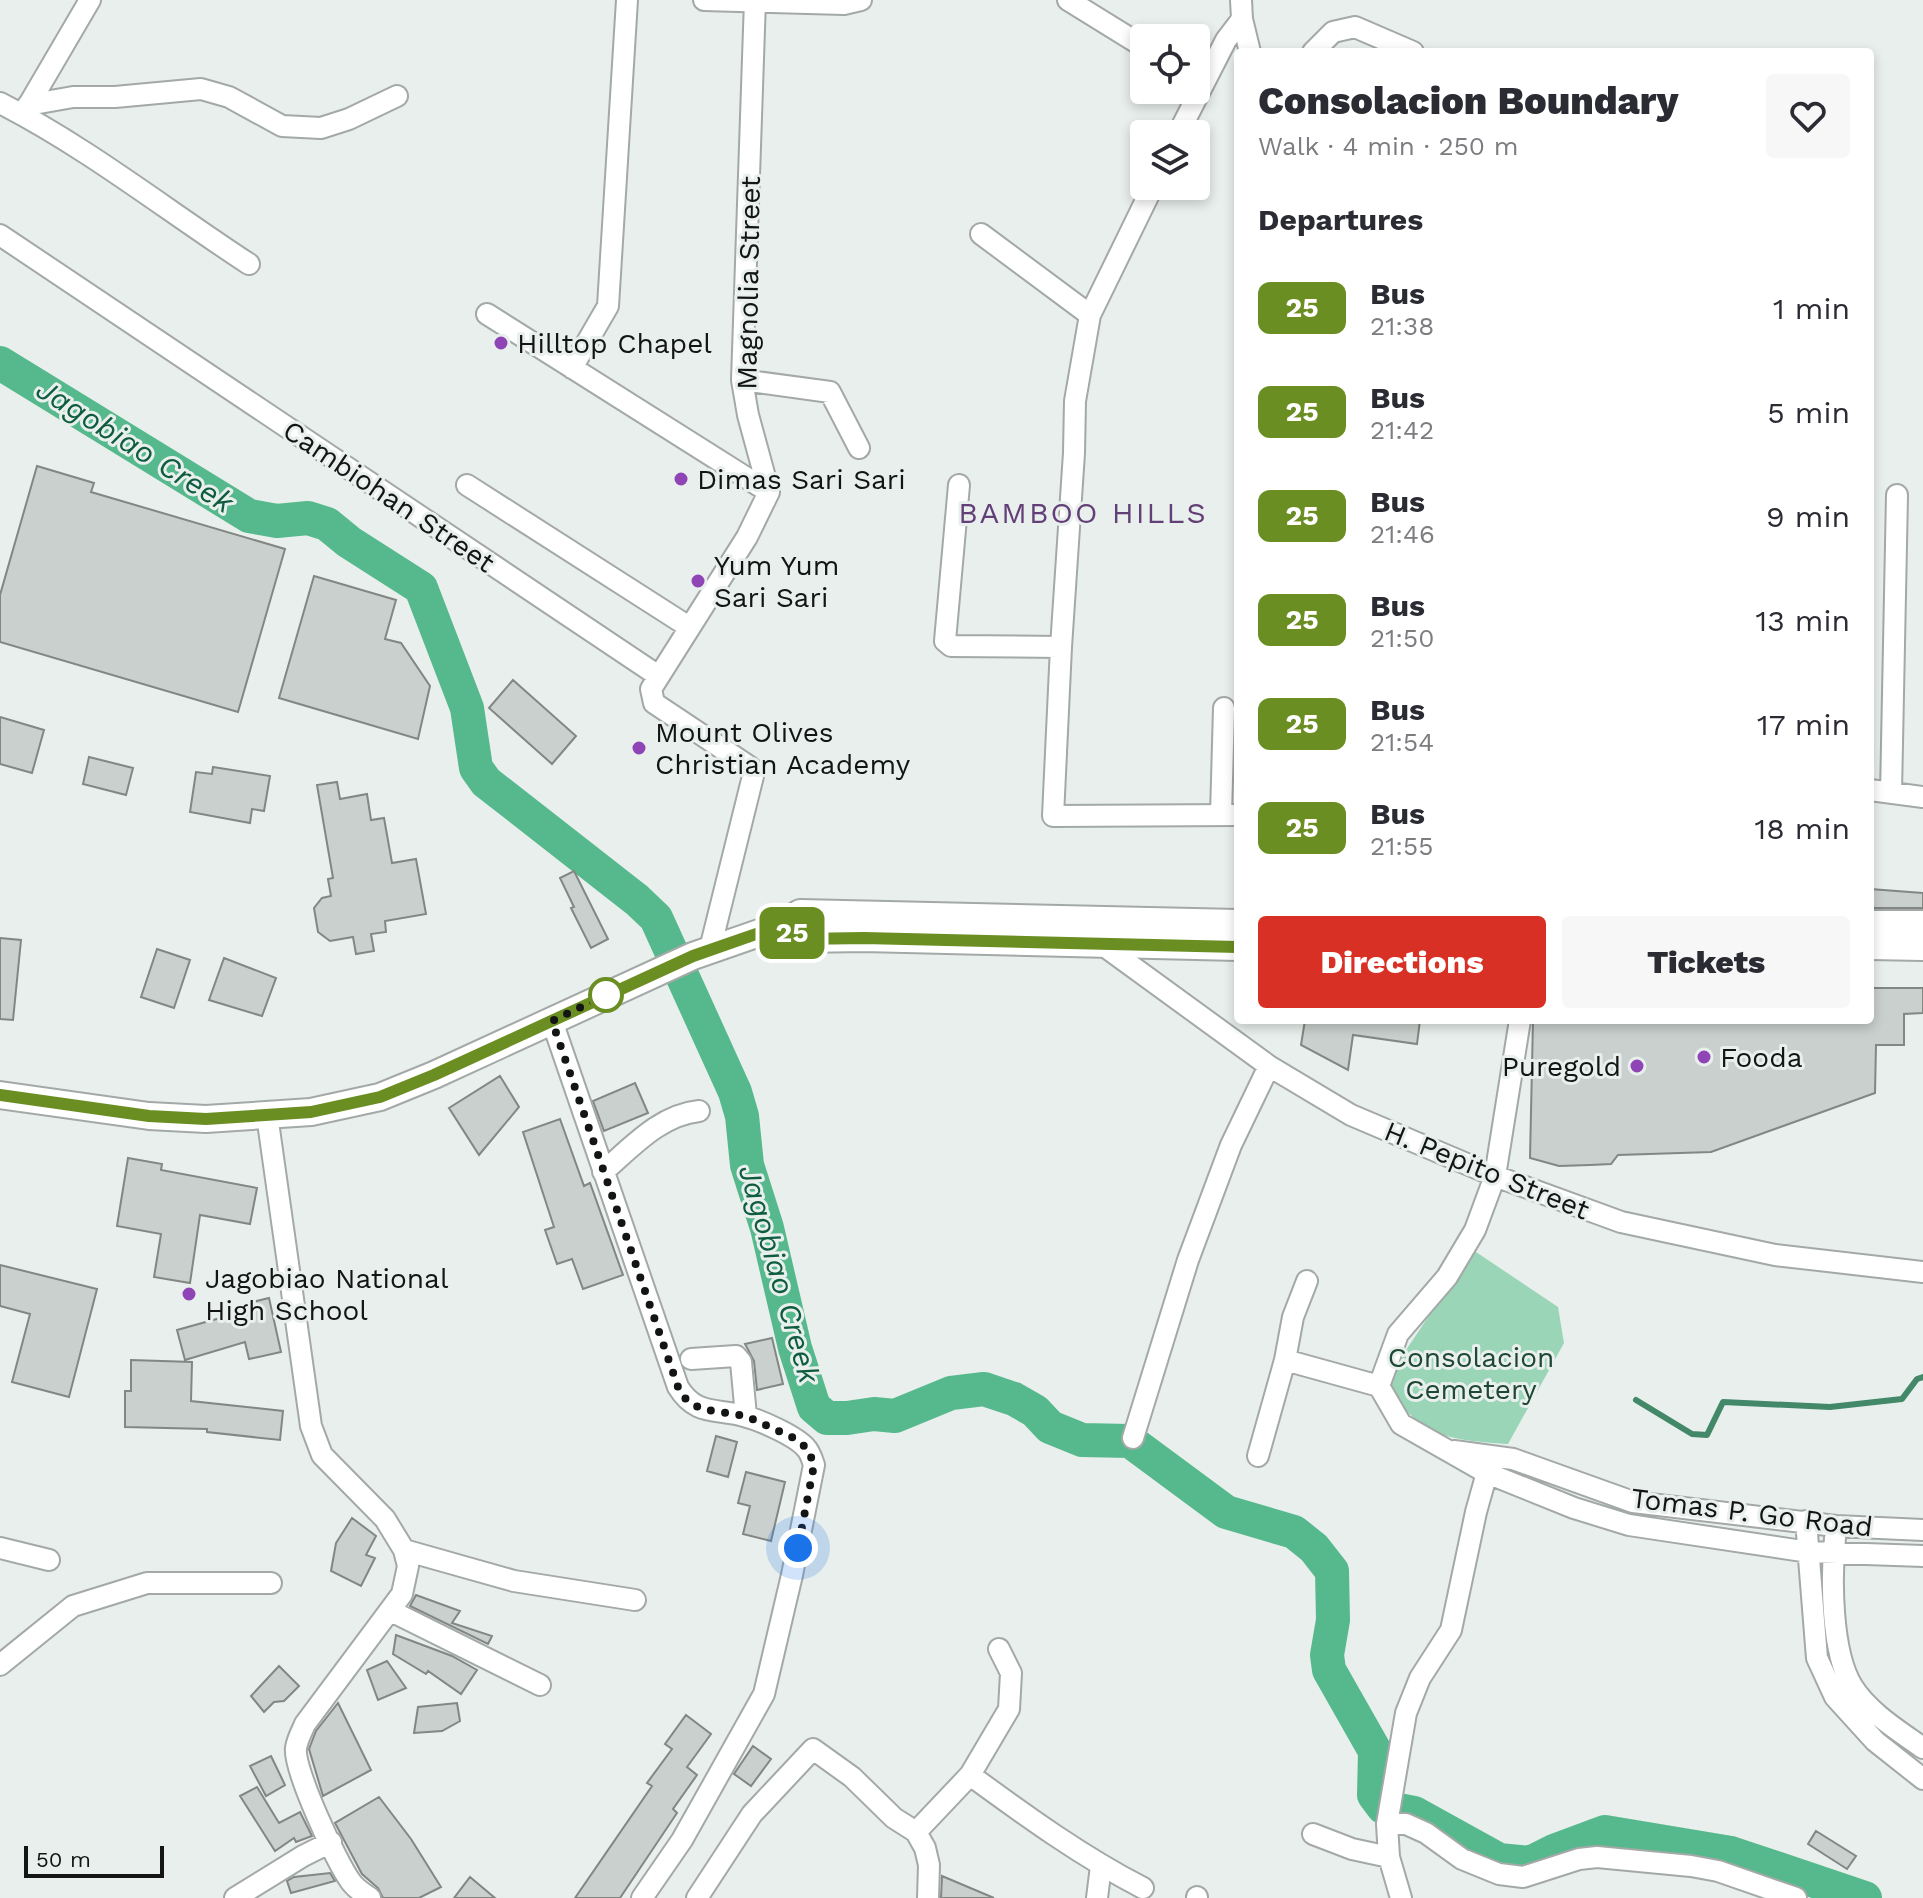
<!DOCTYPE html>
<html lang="en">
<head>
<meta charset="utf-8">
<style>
  body { margin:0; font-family:"Work Sans",sans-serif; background:#f7f7f7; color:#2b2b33; height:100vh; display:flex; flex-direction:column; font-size:30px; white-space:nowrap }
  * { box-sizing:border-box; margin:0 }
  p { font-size:26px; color:#7c7c81 }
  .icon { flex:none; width:44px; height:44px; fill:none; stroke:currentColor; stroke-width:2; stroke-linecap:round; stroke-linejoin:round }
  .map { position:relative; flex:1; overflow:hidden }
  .side { position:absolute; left:1234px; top:48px; width:640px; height:976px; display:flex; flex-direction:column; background:#fff; border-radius:8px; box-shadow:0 4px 12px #0003 }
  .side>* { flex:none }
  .badge { padding:0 16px; border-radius:12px; font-size:28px; line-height:52px }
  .buttons { position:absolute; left:1130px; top:24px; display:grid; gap:16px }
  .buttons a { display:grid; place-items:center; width:80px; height:80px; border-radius:8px; background:#fff; box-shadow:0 4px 12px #0003; font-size:40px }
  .scale { position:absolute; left:24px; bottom:20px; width:140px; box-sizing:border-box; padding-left:8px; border:4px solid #131514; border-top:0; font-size:22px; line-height:28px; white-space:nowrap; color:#131514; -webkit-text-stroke:6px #e9efec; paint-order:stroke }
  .you { position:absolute; width:40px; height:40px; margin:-20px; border:6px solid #fff; border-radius:50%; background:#1a73e8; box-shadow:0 0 0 12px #1a73e833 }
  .map>.badge { position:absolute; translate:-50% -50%; box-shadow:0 0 0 4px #fff }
  h2 { padding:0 24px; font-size:30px; line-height:72px }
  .round { display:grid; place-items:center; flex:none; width:84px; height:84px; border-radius:8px; background:#f7f7f7 }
  .summary { display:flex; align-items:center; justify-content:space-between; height:136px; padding:0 24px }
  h1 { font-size:38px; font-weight:800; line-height:60px }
  .primary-button { display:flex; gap:16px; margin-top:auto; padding:16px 24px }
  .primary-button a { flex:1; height:92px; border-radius:8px; background:#d93025; color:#fff; font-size:32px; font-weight:800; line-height:92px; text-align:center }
  .primary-button a+a { background:#f7f7f7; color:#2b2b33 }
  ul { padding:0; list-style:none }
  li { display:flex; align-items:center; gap:24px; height:104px; padding:0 24px }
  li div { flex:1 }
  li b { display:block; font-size:30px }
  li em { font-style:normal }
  li .badge { min-width:88px; font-weight:700; text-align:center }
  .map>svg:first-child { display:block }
  .green { fill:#99d5b6 }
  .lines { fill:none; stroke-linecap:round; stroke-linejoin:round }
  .stream { stroke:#428869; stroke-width:6 }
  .river { stroke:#56b98d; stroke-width:34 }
  .building { fill:#cad0cd; stroke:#828784; stroke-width:2 }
  .minor-casing { stroke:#a3a9a6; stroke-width:24 }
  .major-casing { stroke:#a3a9a6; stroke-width:30 }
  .minor { stroke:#fff; stroke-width:20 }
  .major { stroke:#fff; stroke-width:26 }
  .line-casing { stroke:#fff; stroke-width:18 }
  .line { stroke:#6b8e23; stroke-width:12 }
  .walk { stroke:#131514; stroke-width:8; stroke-dasharray:0 14.4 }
  .poi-dot { fill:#9045b7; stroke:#e9efec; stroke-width:3 }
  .stop-dot { fill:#fff; stroke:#6b8e23; stroke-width:4 }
  .labels { text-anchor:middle; stroke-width:6; stroke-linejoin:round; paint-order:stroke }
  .street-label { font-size:28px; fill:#131514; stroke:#e9efec }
  .poi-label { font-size:28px; fill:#131514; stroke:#e9efec; text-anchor:start }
  .park-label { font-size:28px; fill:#1e4835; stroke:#e9efec }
  .water-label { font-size:30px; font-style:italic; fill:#0e5c3f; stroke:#e9efec }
  .neighbourhood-label { font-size:30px; letter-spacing:2px; fill:#633f78; stroke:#e9efec }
</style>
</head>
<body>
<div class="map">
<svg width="1923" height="1898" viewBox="0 0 1923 1898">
  <rect width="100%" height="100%" fill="#e9efec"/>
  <!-- green -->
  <path class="green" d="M1473,1250L1558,1307L1564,1343L1508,1444C1451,1440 1421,1438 1388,1387L1394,1368Z"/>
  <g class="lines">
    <!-- stream -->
    <path class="stream" d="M1636,1400L1692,1434L1707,1435L1723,1402L1830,1407L1902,1399L1917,1379L1923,1377"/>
    <!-- river -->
    <path class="river" d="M0,363L249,516L277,521L308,518L327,524L349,542L421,588L467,708L476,768L486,782L637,900L656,918L735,1092L742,1116L747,1165L767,1228L795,1348L814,1407L827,1418H847L874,1414L895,1416L951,1393L984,1389L1014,1399L1035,1411L1050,1427L1082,1440L1130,1441L1226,1512L1294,1532L1314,1548L1332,1571L1333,1620L1327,1655L1329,1670L1375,1751L1374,1795L1383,1807L1414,1813L1499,1860L1530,1863L1554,1851L1605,1832L1731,1853L1865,1898"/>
  </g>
  <!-- building -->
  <path class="building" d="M37,466L94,483L91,492L285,549L238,712L0,642V595Z
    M314,576L396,600L385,639L401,643L430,686L418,739L279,698Z
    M513,680L576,736L552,764L489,708Z
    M0,717L44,730L32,773L0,764Z
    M89,757L133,768L126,795L83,784Z
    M213,767L270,776L264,811L252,809L250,823L190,812L196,772L212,774Z
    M337,782L340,799L367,794L371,820L384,818L392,863L416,859L426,914L385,921L386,932L371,934L374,951L356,954L353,937L330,941L318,932L314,908L322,898L331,896L328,879L333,878L317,785Z
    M574,871L608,939L591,948L571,908L574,907L560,878Z
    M1870,889L1923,893V908H1870Z
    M0,938L21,940L13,1020L0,1019Z
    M157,949L190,960L174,1008L141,997Z
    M224,958L276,978L262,1016L209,1000Z
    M1870,988H1923V1013L1904,1014V1045H1876L1875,1093L1711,1152L1618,1155L1611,1164L1590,1165L1559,1166L1530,1158L1533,1020H1870Z
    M1305,1020H1420L1417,1044L1353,1035L1348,1070L1301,1045Z
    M500,1076L519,1107L479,1155L449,1108Z
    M635,1083L648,1113L604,1131L593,1101Z
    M560,1119L584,1186L590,1183L623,1275L583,1289L572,1259L557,1264L545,1230L554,1227L523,1132Z
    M128,1158L162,1164L161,1170L257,1188L250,1224L200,1215L190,1283L154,1277L161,1234L117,1226Z
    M0,1265L97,1289L69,1397L12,1382L30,1314L0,1306Z
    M269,1298L281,1352L249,1359L245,1342L185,1360L177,1330L238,1313L236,1306Z
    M772,1338L783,1384L757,1390L754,1361L745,1344Z
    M131,1360L192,1362L191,1401L283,1411L280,1440L207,1432V1429L125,1427V1391H131Z
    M716,1436L737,1442L728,1477L707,1471Z
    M746,1472L785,1482L771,1541L743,1534L750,1506L738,1503Z
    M352,1518L376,1536L366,1555L375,1558L361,1586L331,1571L336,1543Z
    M416,1595L460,1611L452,1623L492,1636L488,1644L410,1606Z
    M396,1635L452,1656L477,1670L461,1694L428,1671L426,1674L393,1654Z
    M387,1661L406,1688L378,1700L367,1670Z
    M279,1666L299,1686L284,1701L274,1702L264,1712L251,1696Z
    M338,1703L371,1770L323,1796L309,1749L316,1731Z
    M457,1703L460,1721L442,1731L414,1733L418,1707Z
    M686,1715L711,1734L687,1767L697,1775L673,1809L677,1813L620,1898H575L652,1786L647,1783L672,1749L665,1744Z
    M753,1746L771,1759L751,1786L734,1774Z
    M271,1756L285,1785L266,1796L250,1766Z
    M257,1787L279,1823L300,1812L312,1836L296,1842L294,1838L275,1851L240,1796Z
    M379,1797L411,1839L441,1887L419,1898H383L378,1888L362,1874L335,1823Z
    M1816,1831L1856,1856L1847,1869L1808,1844Z
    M330,1873L335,1881L291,1893L287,1881L294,1877Z
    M942,1876L994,1898H941Z
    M470,1877L495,1898H454Z"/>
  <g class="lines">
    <defs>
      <path id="minor" d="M704,0L844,4L861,0
        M1068,0L1144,47
        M1241,0L1242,19L1250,52
        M1313,52L1333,32L1355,27L1413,52
        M0,103C88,148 166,210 249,264
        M28,105L73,97H115L201,89L229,97L282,126L321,128L349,119L397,96
        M25,111L90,0
        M1178,134L1226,40L1242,19
        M1153,186L1090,315L1075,401L1074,453L1061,647L1053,816L1238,815
        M981,234L1090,315
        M0,235L657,675
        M487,314L769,492
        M572,368L608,306L627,0
        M742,380L830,392L859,448
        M467,485L689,627
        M959,485L945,641L951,646L1061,647
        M1870,790L1923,797
        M1891,793L1897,495
        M1221,815L1224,708
        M1100,943L1269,1066L1351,1115L1495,1176L1621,1222L1775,1255L1923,1272
        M710,949L753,776L750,767L654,703L651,689L747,537L769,492L748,415L742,380L755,0
        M1520,1020L1495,1176L1475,1230L1447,1277L1398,1334L1379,1386L1401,1424L1487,1473L1574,1508L1629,1525L1809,1552L1923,1556
        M552,1021L678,1387C696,1416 715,1408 744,1416C760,1420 796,1436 806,1448C810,1452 812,1459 814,1465L792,1575L764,1694L682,1840L642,1898
        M267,1115L311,1426L322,1455L385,1519L404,1550L408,1566L402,1594L305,1724C302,1731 297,1740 296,1748C293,1769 337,1863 351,1882C356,1889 363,1893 370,1898
        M603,1172C632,1147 660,1115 699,1111
        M691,1359L736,1356L741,1362L746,1416
        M1285,1360L1379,1386
        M1133,1438L1188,1260L1231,1145L1269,1066
        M1454,1451L1513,1459L1633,1502L1836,1526L1923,1530
        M1258,1456L1285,1360L1293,1317L1307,1281
        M1806,1521L1817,1658L1835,1697L1875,1741L1923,1779
        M1835,1538C1831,1578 1831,1651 1852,1686C1868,1712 1899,1731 1923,1748
        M0,1548L49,1560
        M404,1550L514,1581L635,1600
        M391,1611L540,1685
        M0,1665L73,1606L147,1583H271
        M970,1775C1026,1816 1081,1856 1143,1888
        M1387,1824H1406L1426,1833L1462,1859L1499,1874L1523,1877L1579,1859L1597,1857L1691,1866L1718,1871L1796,1898
        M916,1832L970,1775L1009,1709L1011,1673L999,1649
        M1313,1834L1352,1849L1389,1857
        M1197,1897V1898
        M235,1898L303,1856L331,1842
        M697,1898L752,1814L813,1749L852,1777L894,1818L916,1832L925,1848L929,1865L928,1898
        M1097,1898L1101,1866
        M1401,1898L1389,1857L1387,1824L1406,1713L1420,1678L1451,1630L1476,1512L1490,1462"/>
      <path id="major" d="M1870,924H1923
        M782,925L801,939L864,938L1238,947
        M1870,946L1923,947
        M0,1095L149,1116L206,1119L311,1112L380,1097L434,1075L693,956L782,925L800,913L1238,923"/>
    </defs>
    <!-- minor casing -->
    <use href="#minor" class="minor-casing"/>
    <!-- major casing -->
    <use href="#major" class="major-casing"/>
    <!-- minor -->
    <use href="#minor" class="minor"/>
    <!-- major -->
    <use href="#major" class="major"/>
  </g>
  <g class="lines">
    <defs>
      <path id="line" d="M0,1095L149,1116L206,1119L311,1112L380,1097L434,1075L693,956L782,925L801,939L864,938L1238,947"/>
    </defs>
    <!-- line casing -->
    <use href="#line" class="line-casing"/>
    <!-- line -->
    <use href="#line" class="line"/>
    <!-- walk -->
    <path class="walk" d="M606,995L552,1021L678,1387L687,1401L702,1409L746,1416L794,1438L808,1449L814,1465L798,1548"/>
  </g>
  <!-- markers -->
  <g class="poi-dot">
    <circle cx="501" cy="343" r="8"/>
    <circle cx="681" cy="479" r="8"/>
    <circle cx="698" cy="581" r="8"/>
    <circle cx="639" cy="748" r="8"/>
    <circle cx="1704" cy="1057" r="8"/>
    <circle cx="1637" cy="1066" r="8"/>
    <circle cx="189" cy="1294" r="8"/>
  </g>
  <circle class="stop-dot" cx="606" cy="995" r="16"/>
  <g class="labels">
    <!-- street labels -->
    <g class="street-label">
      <text transform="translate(748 283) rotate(-89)" y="10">Magnolia Street</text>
      <text transform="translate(389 496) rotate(34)" y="10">Cambiohan Street</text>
      <text transform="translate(1487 1170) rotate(22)" y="10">H. Pepito Street</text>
      <text transform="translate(1752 1512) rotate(7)" y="10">Tomas P. Go Road</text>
    </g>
    <!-- poi labels -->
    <g class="poi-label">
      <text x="517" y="353">Hilltop Chapel</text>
      <text x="697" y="489">Dimas Sari Sari</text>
      <text x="714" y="575">Yum Yum<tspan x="714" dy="32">Sari Sari</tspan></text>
      <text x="655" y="742">Mount Olives<tspan x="655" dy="32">Christian Academy</tspan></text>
      <text x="1720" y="1067">Fooda</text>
      <text x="1621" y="1076" text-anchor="end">Puregold</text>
      <text x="205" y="1288">Jagobiao National<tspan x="205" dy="32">High School</tspan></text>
    </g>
    <!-- park labels -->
    <g class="park-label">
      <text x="1471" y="1367">Consolacion<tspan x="1471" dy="32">Cemetery</tspan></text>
    </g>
    <!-- water labels -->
    <g class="water-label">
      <text transform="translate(135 446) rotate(32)" y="10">Jagobiao Creek</text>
      <text transform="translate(779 1274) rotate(74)" y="10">Jagobiao Creek</text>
    </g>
    <!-- neighbourhood labels -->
    <g class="neighbourhood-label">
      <text x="1083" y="523">BAMBOO HILLS</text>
    </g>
  </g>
</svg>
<div class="buttons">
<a><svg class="icon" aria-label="locate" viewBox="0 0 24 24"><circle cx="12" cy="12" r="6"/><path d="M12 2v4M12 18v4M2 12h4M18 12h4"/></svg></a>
<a><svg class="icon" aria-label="layers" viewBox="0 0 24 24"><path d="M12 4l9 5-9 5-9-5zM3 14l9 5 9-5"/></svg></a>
</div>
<div class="scale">50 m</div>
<div class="you" style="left:798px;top:1548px"></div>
<b class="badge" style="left:792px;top:933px;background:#6b8e23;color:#fff">25</b>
<section class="side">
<div class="summary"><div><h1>Consolacion Boundary</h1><p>Walk · 4 min · 250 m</p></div><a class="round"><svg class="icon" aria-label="heart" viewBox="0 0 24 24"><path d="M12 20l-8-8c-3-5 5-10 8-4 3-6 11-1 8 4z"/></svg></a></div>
<h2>Departures</h2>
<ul>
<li><span class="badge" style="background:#6b8e23;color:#fff">25</span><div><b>Bus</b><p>21:38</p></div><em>1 min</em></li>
<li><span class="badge" style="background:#6b8e23;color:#fff">25</span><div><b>Bus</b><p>21:42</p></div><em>5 min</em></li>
<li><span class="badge" style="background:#6b8e23;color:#fff">25</span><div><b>Bus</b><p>21:46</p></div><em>9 min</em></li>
<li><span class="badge" style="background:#6b8e23;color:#fff">25</span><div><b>Bus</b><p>21:50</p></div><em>13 min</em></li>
<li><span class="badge" style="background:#6b8e23;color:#fff">25</span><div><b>Bus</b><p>21:54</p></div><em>17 min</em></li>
<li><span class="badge" style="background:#6b8e23;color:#fff">25</span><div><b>Bus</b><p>21:55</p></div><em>18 min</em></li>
</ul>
<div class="primary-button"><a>Directions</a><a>Tickets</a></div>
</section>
</div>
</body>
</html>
